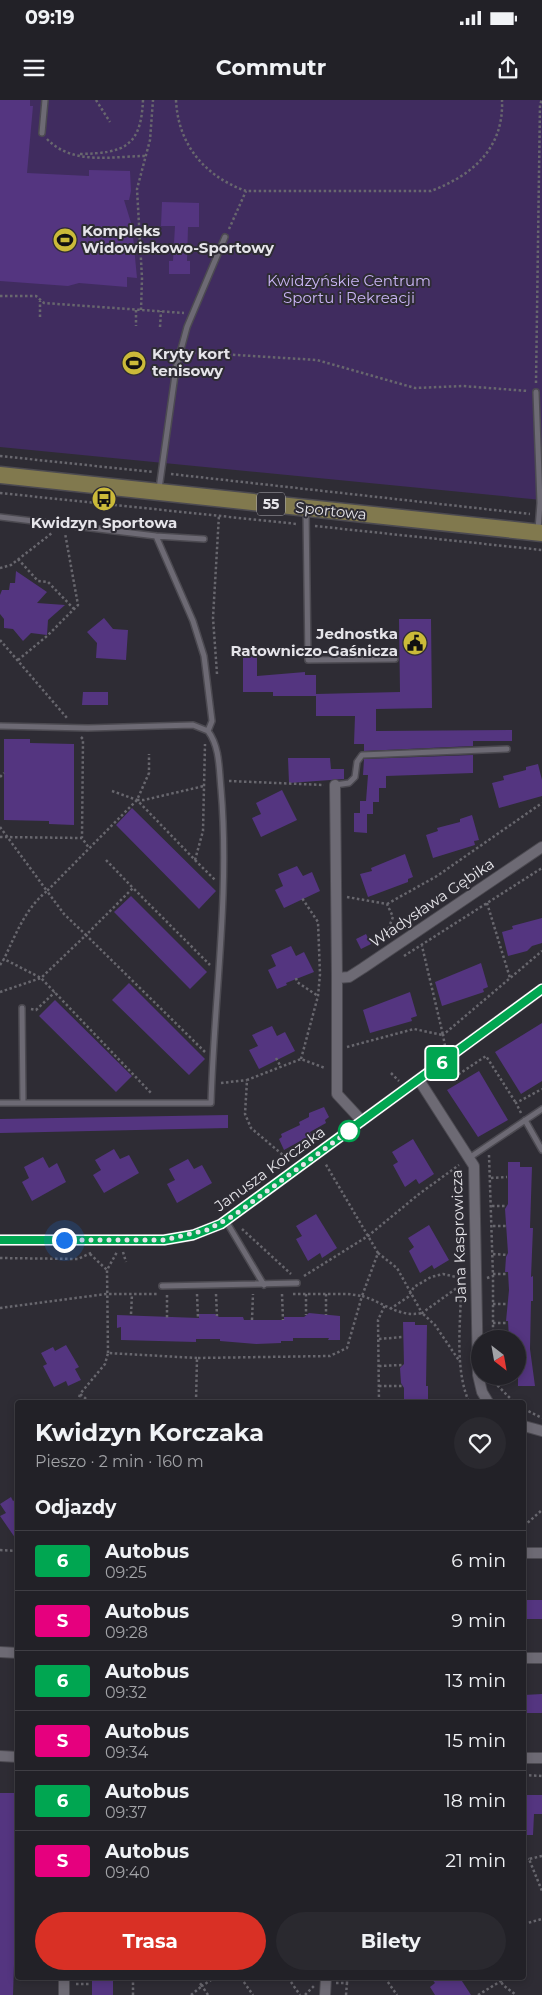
<!DOCTYPE html>
<html lang="pl">
<head>
<meta charset="utf-8">
<style>
  body { margin:0; font-family:Montserrat,sans-serif; background:#2a292f; color:#f1f3f6; height:100vh; display:flex; flex-direction:column; font-size:19px; white-space:nowrap }
  * { box-sizing:border-box; margin:0 }
  p { font-size:16px; color:#a2a3a7 }
  .icon { flex:none; width:28px; height:28px; fill:none; stroke:currentColor; stroke-width:2; stroke-linecap:round; stroke-linejoin:round }
  .map { position:relative; flex:1; overflow:hidden }
  .side { position:absolute; left:15px; top:1300px; width:511px; height:580px; display:flex; flex-direction:column; background:#222127; border-radius:5px; box-shadow:0 2px 8px #0003,0 0 0 1px #3f3e44 }
  .side>* { flex:none }
  .badge { padding:0 10px; border-radius:4px; font-size:18px; line-height:32px }
  .needle { width:32px; rotate:149deg }
  .tools { position:absolute; left:471px; top:1230px; display:grid; gap:10px }
  .tools a { display:grid; place-items:center; width:55px; height:55px; border-radius:50%; background:#222127; box-shadow:0 2px 8px #0003,0 0 0 1px #3f3e44; font-size:25px }
  .you { position:absolute; width:25px; height:25px; margin:-12px; border:4px solid #fff; border-radius:50%; background:#1a73e8; box-shadow:0 0 0 8px #1a73e833 }
  .map>.badge { position:absolute; translate:-50% -50%; box-shadow:0 0 0 2px #fff }
  h2 { padding:0 20px; font-size:19px; line-height:45px }
  .round { display:grid; place-items:center; flex:none; width:52px; height:52px; border-radius:26px; background:#2a292f }
  .head { display:flex; align-items:center; justify-content:space-between; height:85px; padding:0 20px }
  h1 { font-size:24px; font-weight:700; line-height:38px }
  .primary-button { display:flex; gap:10px; margin-top:auto; padding:10px 20px }
  .primary-button a { flex:1; height:58px; border-radius:30px; background:#d93025; color:#fff; font-size:20px; font-weight:700; line-height:58px; text-align:center }
  .primary-button a+a { background:#2a292f; color:#f1f3f6 }
  ul { padding:0; list-style:none }
  li { display:flex; align-items:center; gap:15px; height:60px; padding:0 20px; border-top:1px solid #3f3e44 }
  li div { flex:1 }
  li b { display:block; font-size:19px }
  li em { font-style:normal }
  li .badge { min-width:55px; font-weight:700; text-align:center }
  .status { display:flex; justify-content:space-between; align-items:center; height:35px; padding:0 25px; background:#222127; direction:ltr }
  .status svg { height:14px; fill:currentColor }
  header { display:flex; justify-content:space-between; align-items:center; height:65px; padding:0 20px; background:#222127; font-size:22px; font-weight:700 }
  .map>svg:first-child { display:block }
  .green { fill:#402c5f }
  .building { fill:#543580 }
  .lines { fill:none; stroke-linecap:round; stroke-linejoin:round }
  .service-casing { stroke:#4c4a51; stroke-width:8 }
  .minor-casing { stroke:#4c4a51; stroke-width:12 }
  .primary-casing { stroke:#4c4a51; stroke-width:19 }
  .path { stroke:#68676e; stroke-width:2.5; stroke-dasharray:2.5 2.5; stroke-linecap:butt }
  .service { stroke:#6d6a74; stroke-width:5 }
  .minor { stroke:#6d6a74; stroke-width:10 }
  .primary { stroke:#81794e; stroke-width:16 }
  .line-casing { stroke:#fff; stroke-width:11 }
  .line { stroke:#00a651; stroke-width:8 }
  .walk { stroke:#e5e4e9; stroke-width:5; stroke-dasharray:0 9 }
  .stop-dot { fill:#fff; stroke:#00a651; stroke-width:2.5 }
  .labels { text-anchor:middle; stroke-width:4; stroke-linejoin:round; paint-order:stroke }
  .shield { fill:#2e2c34; stroke:#aeadb3; stroke-width:1 }
  .shield-label { font-size:14px; font-weight:bold; fill:#e5e4e9 }
  .poi-label { font-size:15px; font-weight:bold; fill:#e5e4e9; stroke:#2e2c34; text-anchor:start }
  .park-label { font-size:15px; fill:#cab5f5; stroke:#2e2c34 }
  .street-label { font-size:15px; fill:#e5e4e9; stroke:#2e2c34 }
</style>
</head>
<body>
<div class="status"><b>09:19</b><svg viewBox="0 0 49 12"><path d="M0 12V9h3v3zM5 12V6h3v6zM10 12V3h3v9zM15 12V0h3v12zM26 1h20v11H26zM47 4h2v5h-2z"/></svg></div>
<header><svg class="icon" aria-label="menu" viewBox="0 0 24 24"><path d="M4 6h16M4 12h16M4 18h16"/></svg>Commutr<svg class="icon" aria-label="share" viewBox="0 0 24 24"><path d="M12 15V3M7 8l5-5 5 5M5 13v7h14v-7"/></svg></header>
<div class="map">
<svg width="542" height="1895" viewBox="0 0 542 1895">
  <rect width="100%" height="100%" fill="#2e2c34"/>
  <!-- green -->
  <path class="green" d="M0,0H542V400L0,347Z"/>
  <!-- building -->
  <path class="building" d="M0,0H30V6H33L27,73L89,76V70L130,71L131,91L129,100H124L132,126L137,178L127,177V187L79,183L68,186L0,181Z
    M162,102L199,103V127H188L187,161H190V174H169V161H173L175,126H161Z
    M16,471L47,492L37,503L65,505L48,520L47,535L31,533L23,541L13,529L4,528V519L0,514V495L2,490H9L10,483H15Z
    M104,518L113,529L128,530L126,560L96,558L97,543L87,532Z
    M399,519H431L432,608L376,609V631L512,630V641H473V646L364,651V644H354L355,616H316V596H273V592H243V556H257V576L305,572V575H316V594L400,592Z
    M83,592H108V605H82Z
    M4,639H30V643L74,644V725L49,724V721L4,720Z
    M473,655V673L386,676V688H379V702H373V714H367V733L354,732V713H360V701H366L368,675H363L364,659Z
    M288,658H330L331,669H344V679L289,683Z
    M538,664L542,680V696L499,708L492,683L504,680L503,676L526,670V667Z
    M282,690L297,720L261,737L252,718L261,714L256,703Z
    M132,708L216,791L199,809L116,725Z
    M472,715L479,740L474,741L475,745L433,758L426,735L438,731L437,728L460,722V719Z
    M405,754L413,777L408,779V782L368,797L360,774L372,771L371,768Z
    M297,766L303,776L312,772L320,791L284,808L275,790L283,786L278,774Z
    M131,796L207,872L190,889L114,812Z
    M542,818V843L532,846L527,851L508,856L502,832L513,829L512,826Z
    M366,834L371,844L361,849L356,839Z
    M291,846L296,856L304,852L314,872L286,883L287,885L277,889L268,870L276,866L271,855Z
    M481,863L488,887L483,889L484,892L442,906L435,882Z
    M129,883L205,959L189,975L112,900Z
    M410,892L417,916L411,918L412,921L370,933L363,910Z
    M55,900L132,976L116,992L39,916Z
    M542,923V981L521,994L495,952Z
    M272,926L277,936L285,932L295,951L259,969L249,950L258,946L252,935Z
    M479,971L508,1020L478,1037L447,990Z
    M324,1007L329,1017L325,1020L326,1023L310,1032L311,1035L284,1050L279,1039L282,1037L281,1034L300,1025L299,1022L309,1017V1013Z
    M228,1015V1028L0,1033V1019Z
    M413,1039L434,1074L419,1084L416,1079L405,1087L393,1065L398,1062L392,1052Z
    M114,1049L120,1059L129,1055L139,1073L104,1093L93,1075L101,1070L95,1060Z
    M43,1057L49,1068L57,1063L66,1082L32,1101L22,1082L29,1078L24,1067Z
    M188,1059L194,1069L202,1065L212,1083L177,1103L167,1084L175,1080L169,1069Z
    M508,1062H520V1067H532L530,1128H533L531,1177L533,1176V1201H531L530,1249L535,1286H518V1239H509L508,1221H506L509,1190L508,1172H505L506,1157L508,1153L505,1109L508,1104Z
    M316,1114L337,1148L322,1158L320,1153L308,1161L296,1139L302,1136L296,1126Z
    M429,1125L449,1160L434,1169L432,1165L420,1173L409,1151L414,1147L408,1138Z
    M309,1213L340,1216V1240H328L329,1238H293V1241H281V1243L256,1244L220,1241V1239H196V1242L121,1240V1227L117,1228V1215L199,1218V1214H215L219,1217H243L244,1220H284V1217H304Z
    M403,1222H415V1225H427L426,1286H428V1302H404V1288L401,1283L400,1268L404,1264Z
    M66,1245L79,1267L75,1269L81,1280L68,1286L66,1281L54,1287L43,1266L47,1264L41,1253L53,1247L55,1251Z
    M11,1397L13,1401L18,1398V1442L0,1416L6,1413L0,1404Z
    M524,1500H542V1519H524Z
    M542,1594V1613H524V1595Z
    M0,1693H16L18,1865H14L13,1895H0Z
    M526,1695H542V1714H534L533,1735H524V1696Z
    M92,1878H113V1895H92Z
    M431,1878H460L471,1895H435L430,1887L435,1883Z"/>
  <g class="lines">
    <defs>
      <path id="service" d="M42,33L45,0
        M536,292L540,403L538,430
        M159,389L176,268L187,227L225,137
        M306,411L308,560L395,559
        M0,417L156,436L204,439
        M0,626L88,628L193,625L208,631
        M335,685L349,683L355,677L357,662L362,655L507,649
        M22,908L23,1003
        M0,1003H211C214,898 230,794 221,689C219,669 220,647 208,631L212,621L204,556L193,521L156,436
        M525,1020L542,1050
        M469,1058L542,1009
        M226,1121L264,1185
        M162,1186L297,1183"/>
      <path id="minor" d="M335,685L337,878
        M419,980L474,1066L478,1275L482,1292L488,1302
        M362,1021L337,994V878L349,877L363,868L542,747
        M0,1140H164L193,1135L221,1124L542,889
        M524,1326L542,1331
        M524,1453H542
        M0,1552L18,1553
        M524,1558H542
        M0,1656L18,1657
        M524,1658H542
        M64,1878V1895
        M325,1895L326,1878"/>
      <path id="primary" d="M0,375L542,433"/>
    </defs>
    <!-- service casing -->
    <use href="#service" class="service-casing"/>
    <!-- minor casing -->
    <use href="#minor" class="minor-casing"/>
    <!-- primary casing -->
    <use href="#primary" class="primary-casing"/>
    <!-- path -->
    <path class="path" d="M96,0L110,22
      M176,0C178,44 204,76 246,91H431C473,75 504,48 502,0
      M47,39C73,66 114,56 146,56
      M80,54C124,53 141,47 143,0
      M229,129L246,91
      M0,196H36L44,203L184,213
      M136,210V226
      M141,210L142,178L137,89L150,40L153,0
      M40,217V201
      M160,227L161,211
      M188,252L317,260L415,288L463,286L528,291
      M536,283L540,4L542,0
      M0,356L153,372
      M171,374L530,414
      M0,393L297,424
      M315,426L542,450
      M18,459L38,481L48,482L74,509
      M0,468L11,465L52,433
      M0,540L67,618
      M18,560L47,536L78,505L65,433
      M217,574L213,518L219,415
      M81,637L83,639L82,738
      M0,677L4,673
      M229,681L324,685
      M112,691L137,700L195,760L203,731L205,644
      M137,700H144L204,686
      M0,727L47,791C25,809 16,834 4,859
      M0,737L82,738L89,748
      M106,760L133,788
      M195,760L215,780
      M347,797L387,804L393,817L387,832L390,838
      M487,803L510,878
      M387,804L437,776L542,703
      M404,856L542,768
      M0,865L4,859L41,878L151,993
      M296,878L297,882L318,896
      M0,892L41,878L86,835L64,814L47,791L137,700L149,673V654
      M31,909L36,910L55,892
      M445,946L443,935L542,851
      M347,947L414,929L443,935L422,846
      M205,952L86,835L133,788L210,865
      M276,958L281,967
      M301,959L318,896L320,874L318,822L302,798
      M448,971L453,978L486,956L516,1003
      M391,973L399,981
      M221,983L247,980
      M521,1013L516,1003L542,989
      M489,1055L493,1176
      M290,1061L251,1028L245,1014L247,980L301,959L325,968
      M491,1078L507,1077
      M492,1106H507
      M493,1126H507
      M242,1129L291,1174
      M123,1152L126,1162
      M378,1153L397,1168L422,1213L461,1185L466,1184
      M90,1154L107,1170
      M493,1154L508,1155
      M0,1158L78,1159L93,1152
      M493,1174H508
      M304,1176L368,1136L419,1094L459,1065
      M487,1178L493,1176V1239
      M461,1185C461,1223 454,1267 469,1302
      M197,1194L198,1218
      M216,1194L217,1216
      M282,1194L283,1220
      M293,1194H348L362,1196L378,1153L325,1063
      M306,1194V1215
      M326,1194V1215
      M167,1195V1218
      M493,1204H508
      M0,1208L106,1194H158
      M390,1209L408,1197L414,1187L431,1177L443,1174L465,1179
      M131,1214L132,1194
      M252,1220L253,1194
      M493,1223H508
      M379,1239L402,1237
      M108,1253L107,1170L117,1152
      M379,1266L402,1265
      M494,1276L498,1286L514,1302
      M379,1286H403
      M78,1302L80,1294
      M90,1302L80,1294L105,1264L108,1253L197,1258
      M196,1302L197,1258L330,1256L347,1248L362,1196C383,1202 399,1218 422,1213L435,1225L460,1262
      M379,1302L378,1220L385,1205
      M524,1309L542,1318
      M524,1426L542,1410
      M0,1450L18,1451
      M524,1675L542,1676
      M524,1695V1675
      M524,1756L529,1759
      M542,1756L529,1759L542,1791
      M524,1824L542,1819
      M241,1878L253,1895
      M385,1878L397,1895
      M499,1878L503,1885L516,1895
      M291,1882L300,1895
      M336,1883H347V1878
      M76,1884H89
      M133,1895V1878
      M191,1895L202,1886L199,1882
      M208,1895L202,1886L214,1878
      M305,1895L314,1886
      M346,1895L347,1883
      M478,1895L501,1881L502,1878"/>
    <!-- service -->
    <use href="#service" class="service"/>
    <!-- minor -->
    <use href="#minor" class="minor"/>
    <!-- primary -->
    <use href="#primary" class="primary"/>
  </g>
  <g class="lines">
    <defs>
      <path id="line" d="M0,1140H164L193,1135L221,1124L542,889"/>
    </defs>
    <!-- line casing -->
    <use href="#line" class="line-casing"/>
    <!-- line -->
    <use href="#line" class="line"/>
    <!-- walk -->
    <path class="walk" d="M64,1140H164L207,1130L233,1116L349,1031"/>
  </g>
  <!-- icons -->
  <defs>
    <symbol id="stadium-disc" viewBox="-11 -11 22 22"><circle r="9.5" fill="#cbba39" stroke="#2e2c34"/><path d="M0-5a6.5 5 0 1 0 0 10a6.5 5 0 1 0 0-10ZM-3.5-1.8h7v3.6h-7Z" fill="#111"/></symbol>
    <symbol id="bus-disc" viewBox="-11 -11 22 22"><circle r="9.5" fill="#cbba39" stroke="#2e2c34"/><path d="M-5-6H5V4H4V6H2V4H-2V6H-4V4H-5ZM-3.5-4V0h7V-4ZM-3.5 1.2v1.5H-2V1.2ZM2 1.2v1.5H3.5V1.2Z" fill="#111"/></symbol>
    <symbol id="civic-disc" viewBox="-11 -11 22 22"><circle r="9.5" fill="#cbba39" stroke="#2e2c34"/><path d="M-.6-6.5H3V-4.5H.6V-3L4-1V1h2V6H-6V1h2V-1L-.6-3ZM-1.2 2.5V6h2.4V2.5Z" fill="#111"/></symbol>
  </defs>
  <g fill-rule="evenodd">
    <use href="#stadium-disc" x="51" y="126" width="28" height="28"/>
    <use href="#stadium-disc" x="120" y="249" width="28" height="28"/>
    <use href="#bus-disc" x="90" y="385" width="28" height="28"/>
    <use href="#civic-disc" x="401" y="529" width="28" height="28"/>
  </g>
  <!-- markers -->
  <circle class="stop-dot" cx="349" cy="1031" r="10"/>
  <g class="labels">
    <!-- shield labels -->
    <rect class="shield" x="257" y="392.5" width="28" height="23" rx="4"/>
    <g class="shield-label">
      <text x="271" y="409">55</text>
    </g>
    <!-- poi labels -->
    <g class="poi-label">
      <text x="82" y="136">Kompleks<tspan x="82" dy="17">Widowiskowo-Sportowy</tspan></text>
      <text x="152" y="259">Kryty kort<tspan x="152" dy="17">tenisowy</tspan></text>
      <text x="104" y="428" text-anchor="middle">Kwidzyn Sportowa</text>
      <text x="398" y="539" text-anchor="end">Jednostka<tspan x="398" dy="17">Ratowniczo-Gaśnicza</tspan></text>
    </g>
    <!-- park labels -->
    <g class="park-label">
      <text x="349" y="186">Kwidzyńskie Centrum<tspan x="349" dy="17">Sportu i Rekreacji</tspan></text>
    </g>
    <!-- street labels -->
    <g class="street-label">
      <text transform="translate(331 411) rotate(6)" y="5">Sportowa</text>
      <text transform="translate(432 803) rotate(-34)" y="5">Władysława Gębika</text>
      <text transform="translate(270 1069) rotate(-36)" y="5">Janusza Korczaka</text>
      <text transform="translate(459 1136) rotate(-92)" y="5">Jana Kasprowicza</text>
    </g>
  </g>
</svg>
<div class="tools">
<a><svg class="needle" viewBox="-14 -14 28 28"><path d="M0-13l5 13h-10z" fill="#e53935"/><path d="M0 13l5-13h-10z" fill="#a2a3a7"/></svg></a>
</div>
<div class="you" style="left:64px;top:1140px"></div>
<b class="badge" style="left:442px;top:963px;background:#00a651;color:#fff">6</b>
<section class="side">
<div class="head"><div><h1>Kwidzyn Korczaka</h1><p>Pieszo · 2 min · 160 m</p></div><a class="round"><svg class="icon" aria-label="heart" viewBox="0 0 24 24"><path d="M12 20l-8-8c-3-5 5-10 8-4 3-6 11-1 8 4z"/></svg></a></div>
<h2>Odjazdy</h2>
<ul>
<li><span class="badge" style="background:#00a651;color:#fff">6</span><div><b>Autobus</b><p>09:25</p></div><em>6 min</em></li>
<li><span class="badge" style="background:#e6007e;color:#fff">S</span><div><b>Autobus</b><p>09:28</p></div><em>9 min</em></li>
<li><span class="badge" style="background:#00a651;color:#fff">6</span><div><b>Autobus</b><p>09:32</p></div><em>13 min</em></li>
<li><span class="badge" style="background:#e6007e;color:#fff">S</span><div><b>Autobus</b><p>09:34</p></div><em>15 min</em></li>
<li><span class="badge" style="background:#00a651;color:#fff">6</span><div><b>Autobus</b><p>09:37</p></div><em>18 min</em></li>
<li><span class="badge" style="background:#e6007e;color:#fff">S</span><div><b>Autobus</b><p>09:40</p></div><em>21 min</em></li>
</ul>
<div class="primary-button"><a>Trasa</a><a>Bilety</a></div>
</section>
</div>
</body>
</html>
